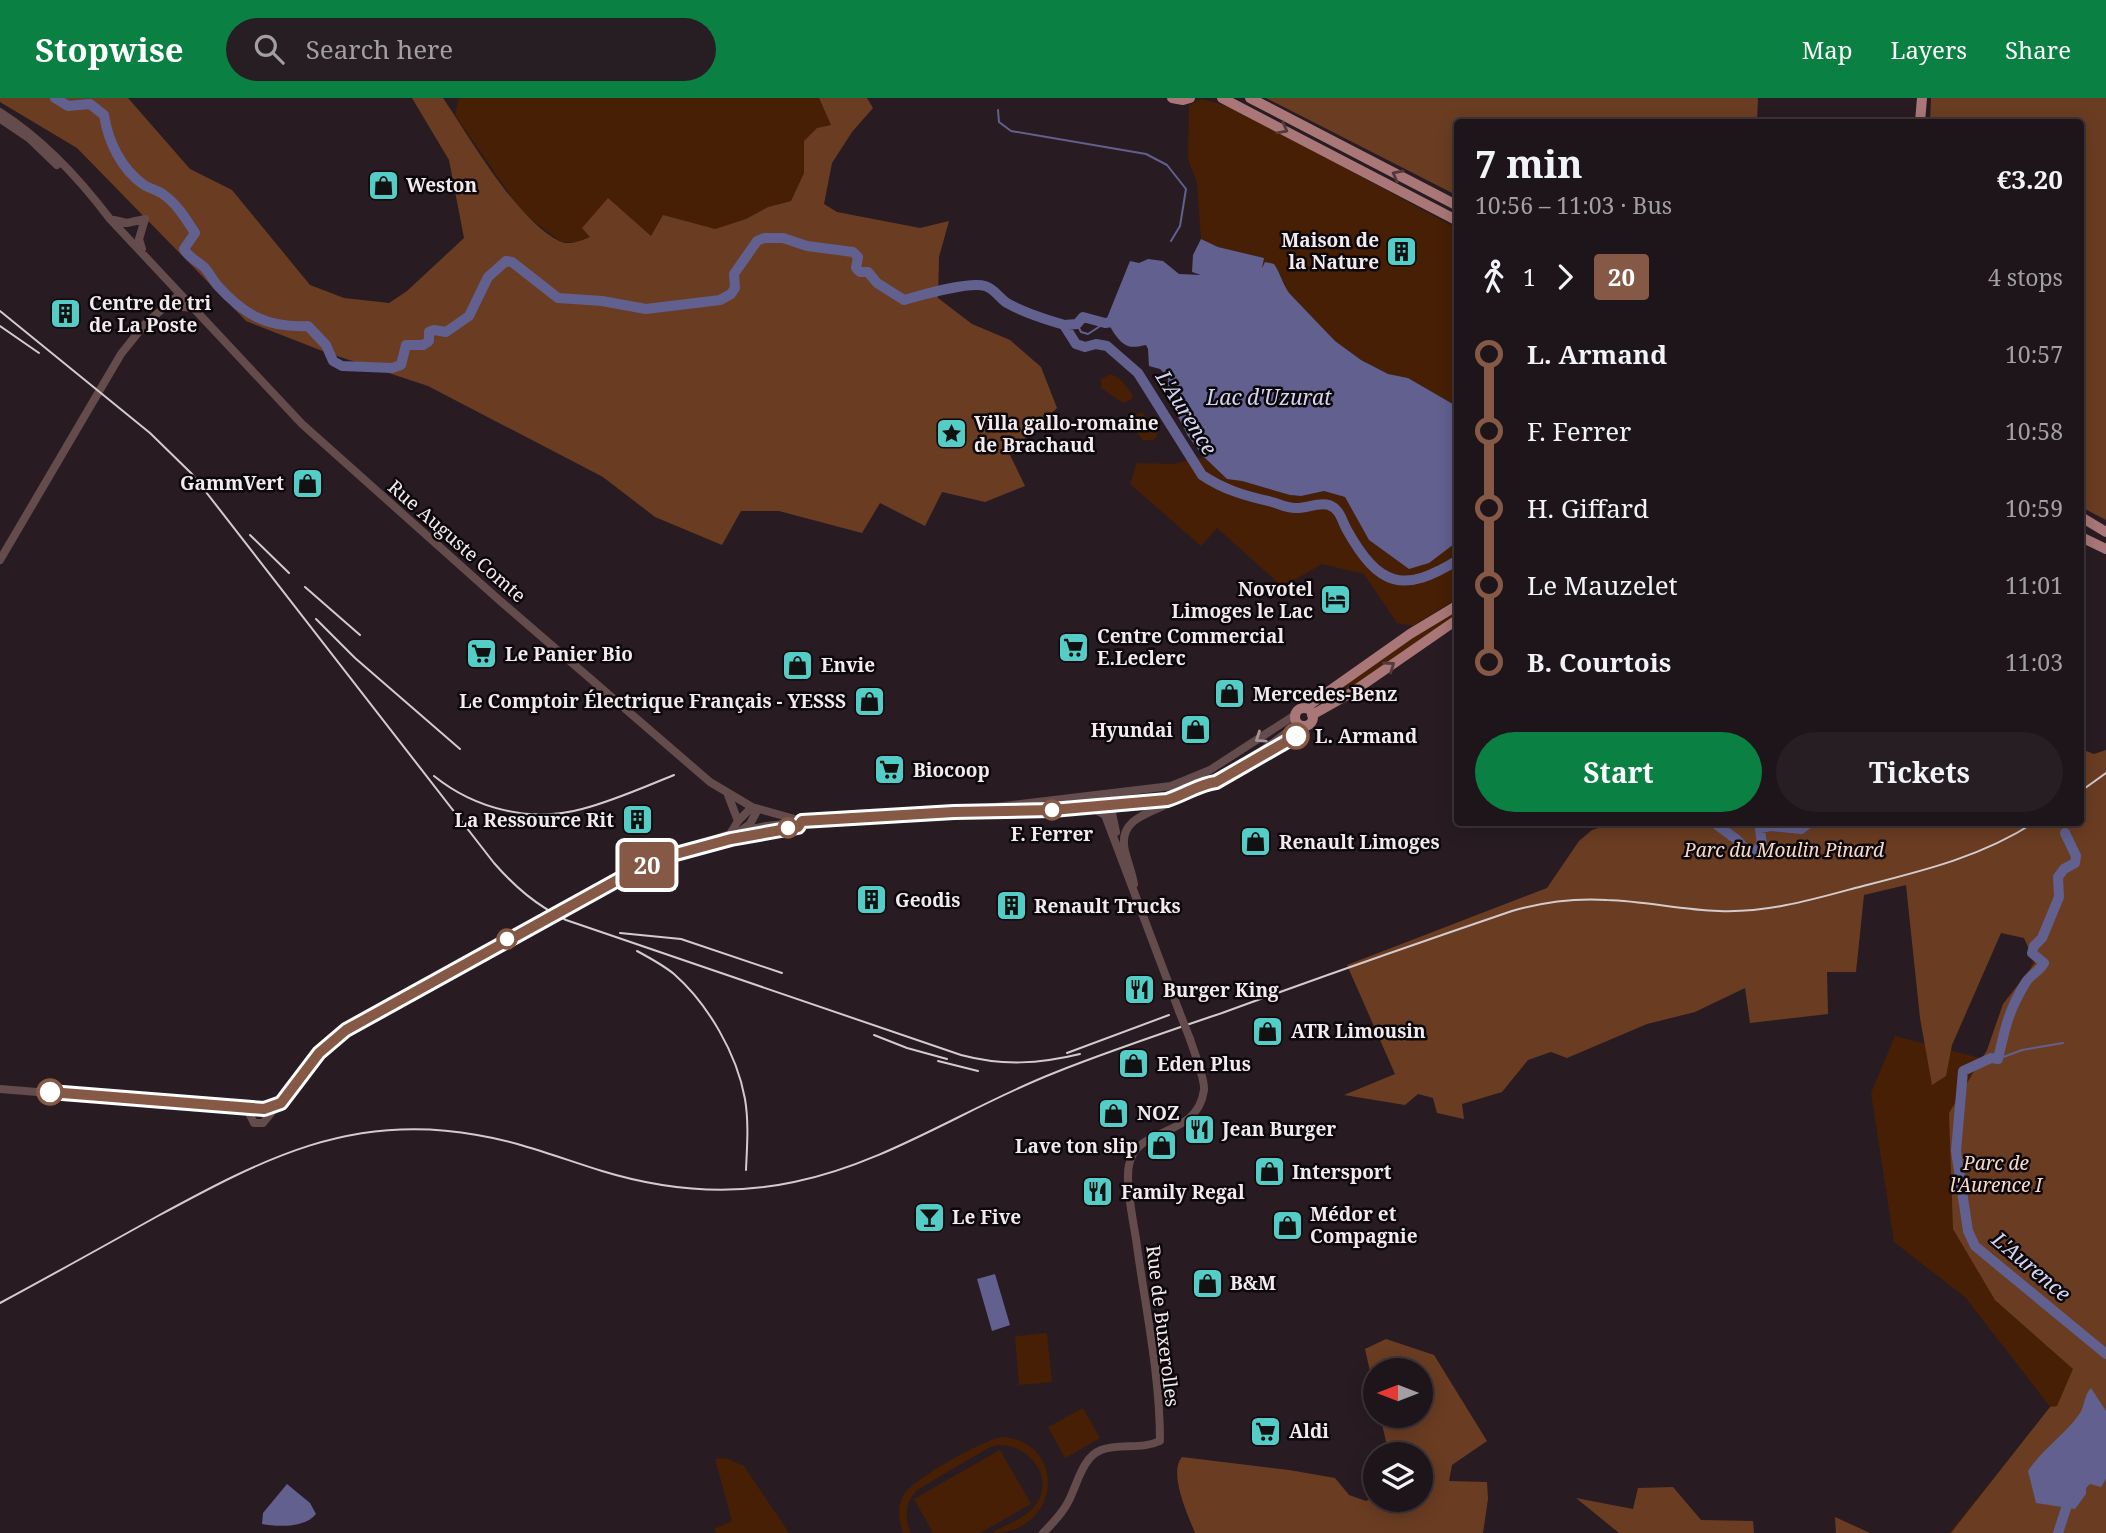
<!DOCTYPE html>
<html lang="en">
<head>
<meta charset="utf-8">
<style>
  body { margin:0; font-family:"Noto Serif",serif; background:#261e23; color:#f1f3f6; height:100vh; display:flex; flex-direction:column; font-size:26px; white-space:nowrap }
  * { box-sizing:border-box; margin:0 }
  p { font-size:23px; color:#a19fa2 }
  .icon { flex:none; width:38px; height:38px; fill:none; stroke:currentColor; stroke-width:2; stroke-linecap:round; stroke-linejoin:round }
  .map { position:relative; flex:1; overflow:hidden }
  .sheet { position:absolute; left:1454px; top:21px; width:630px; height:707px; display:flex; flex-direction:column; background:#1e151a; border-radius:7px; box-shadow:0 4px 18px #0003,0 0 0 2px #3c3439 }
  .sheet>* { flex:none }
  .badge { padding:0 14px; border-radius:5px; font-size:24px; line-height:46px }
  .needle { width:46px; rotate:270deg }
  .fabs { position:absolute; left:1363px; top:1260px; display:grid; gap:14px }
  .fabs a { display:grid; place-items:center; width:70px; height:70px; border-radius:50%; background:#1e151a; box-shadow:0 4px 18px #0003,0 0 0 2px #3c3439; font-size:35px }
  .map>.badge { position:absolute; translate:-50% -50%; box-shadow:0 0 0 4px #fff }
  .legs { display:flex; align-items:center; gap:10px; height:77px; padding:0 21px; font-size:23px }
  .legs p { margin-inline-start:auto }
  .summary { display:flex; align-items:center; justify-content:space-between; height:119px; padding:0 21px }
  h1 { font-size:38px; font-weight:700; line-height:52px }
  .action { display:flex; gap:14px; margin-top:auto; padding:14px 21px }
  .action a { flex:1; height:80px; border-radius:42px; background:#0b8043; color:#fff; font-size:28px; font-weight:700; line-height:80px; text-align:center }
  .action a+a { background:#261e23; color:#f1f3f6 }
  ul { padding:0 21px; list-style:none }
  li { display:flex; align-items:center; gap:24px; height:77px; font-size:26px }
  li i { display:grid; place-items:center; width:10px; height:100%; margin:0 9px; background:currentColor }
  li i::after { content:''; width:18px; height:18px; margin:-9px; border:5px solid; border-radius:50%; background:#1e151a }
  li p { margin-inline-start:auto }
  li:first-child i { background:linear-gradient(#0000 50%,currentColor 0) }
  li:last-child i { background:linear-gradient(currentColor 50%,#0000 0) }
  header { display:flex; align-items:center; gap:42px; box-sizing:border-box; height:98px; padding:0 35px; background:#0b8043; color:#fff }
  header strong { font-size:33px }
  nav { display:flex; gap:38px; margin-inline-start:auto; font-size:24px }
  .search { width:490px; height:63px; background:#261e23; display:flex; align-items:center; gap:18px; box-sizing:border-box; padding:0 24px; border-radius:38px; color:#a19fa2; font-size:26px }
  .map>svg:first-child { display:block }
  .green { fill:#461f05 }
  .forest { fill:#6a3d22 }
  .water { fill:#61608f }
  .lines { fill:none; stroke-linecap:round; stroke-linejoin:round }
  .stream { stroke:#61608f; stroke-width:2 }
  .river { stroke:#61608f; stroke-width:10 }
  .minor { stroke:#654c4c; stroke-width:8 }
  .major { stroke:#a97777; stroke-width:10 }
  .rail { stroke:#d4cbcf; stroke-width:2 }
  .minor-bridge { stroke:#654c4c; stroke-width:8 }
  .oneway { stroke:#533a3c }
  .oneway2 { stroke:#a59395 }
  .line-1-casing { stroke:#fff; stroke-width:16 }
  .line-1 { stroke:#855946; stroke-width:10 }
  .stop-1-dot { fill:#fff; stroke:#855946; stroke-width:3.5 }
  .labels { text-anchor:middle; stroke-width:5; stroke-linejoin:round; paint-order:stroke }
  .poi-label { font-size:19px; font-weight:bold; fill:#f3eaee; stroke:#0d080b; text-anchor:start }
  .street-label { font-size:19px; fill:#f3eaee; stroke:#0d080b }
  .stop-label { font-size:19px; font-weight:bold; fill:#f3eaee; stroke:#0d080b; text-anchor:start }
  .park-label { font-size:19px; font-style:italic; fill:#f9d9c9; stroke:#0d080b }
  .water-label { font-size:21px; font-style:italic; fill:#d4d4f3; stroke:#0d080b }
</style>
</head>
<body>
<header>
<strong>Stopwise</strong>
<div class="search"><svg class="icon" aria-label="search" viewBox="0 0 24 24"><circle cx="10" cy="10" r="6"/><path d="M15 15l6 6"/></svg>Search here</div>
<nav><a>Map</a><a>Layers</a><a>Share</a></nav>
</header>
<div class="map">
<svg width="2106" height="1435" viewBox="0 0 2106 1435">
  <rect width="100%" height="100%" fill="#281c22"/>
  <!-- green -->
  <path class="green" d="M459,0H819L831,27L804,43V75L791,103L768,109L746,121L715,131L699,128L651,138L590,139L576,144H561L522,114L455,17Z
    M1202,1L1236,11L1458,131V309L1408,280L1388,276L1361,262L1335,243L1290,196L1281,186V177L1262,170L1263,160L1218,149L1201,141L1197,85L1188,61L1189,7Z
    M1111,276L1121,282L1133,297L1131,302L1123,305L1101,290V281Z
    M1142,314L1157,333V338L1153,342H1143L1135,333L1133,318Z
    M1204,359L1227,381L1242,383L1290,397L1301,398L1324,393L1345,399L1369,442L1409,471L1458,443V500L1413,528L1397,525L1364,476L1322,466L1296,481L1285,491L1217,430L1201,448L1130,386L1137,365L1172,366Z
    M1458,510V517L1345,596L1348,582Z
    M2064,746L2106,1435H1949L2051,1310L1965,1199L1894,1144L1871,995L1895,938L2004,966Z
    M1047,1235L1052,1284L1019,1287L1015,1238Z
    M1083,1310L1100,1340L1065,1360L1048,1329Z
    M1001,1339C1067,1342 1063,1435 991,1435C1006,1427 1028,1419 1037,1405C1056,1375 1022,1339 990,1349L917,1392C905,1405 904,1419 911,1435H903C899,1423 897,1410 903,1398C911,1382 983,1342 1001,1339Z
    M1000,1352L1031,1406L980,1435H933L914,1401Z
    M726,1360L744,1368L789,1435H716L714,1431L732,1423L715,1361Z"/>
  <!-- forest -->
  <path class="forest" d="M0,0H128L190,71L232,92L310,187L344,200L389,205L407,193L464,140L449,62L412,0H443C471,41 515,120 559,143C568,148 580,143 590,139L582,130L608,100L651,138L663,117L715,131L746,121L768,109L791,103L804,75V43L817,30L831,27L819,0H867L873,10L852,34L832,65L824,106L837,114L920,130L949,123L939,159L938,200L972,226L1010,242L1041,269L1057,310L1009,355L1025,388L985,404L942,394L925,428L880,405L862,435L779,413H741L722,447L655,419L603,379L428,288L325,254L246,223L77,50L0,4Z
    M1266,0H1758L1757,24H1458V98Z
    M1931,0H2106V422L2081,409V24H1930Z
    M2081,651L2094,656L2106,652V1435H1951L2050,1309L2057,1308L2073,1271L1995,1202L1953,1131L1949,1015L1987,952L2003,906L2035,865L2024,840L2001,835L1952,947L1946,978L1932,987L1920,920L1906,787L1864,797L1856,874H1827L1828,916L1750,925L1745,890L1695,914L1647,926L1567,960L1551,954L1528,962L1502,994L1462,1006L1464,1021L1437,1015L1433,1000L1418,996L1405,1007L1344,997L1395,976L1347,867L1547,790L1579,743L1592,732L1618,724H2081Z
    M1386,1241L1434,1257L1487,1343L1452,1367L1449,1383L1487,1384L1488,1401L1483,1435H1195C1188,1417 1168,1375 1182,1359L1289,1372L1335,1380L1349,1397L1366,1403L1375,1398L1376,1402H1421V1356H1389L1380,1318H1421V1272H1376L1375,1296L1365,1251Z
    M1673,1389L1701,1422L1753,1423L1754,1435H1619L1576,1400L1633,1411L1638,1390Z
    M1835,1419L1870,1435H1836Z"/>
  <!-- water -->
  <path class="water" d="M1201,141L1218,149L1264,160L1262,170L1265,164L1274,166C1281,176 1282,186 1290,196L1335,243L1361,262L1388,276L1408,280L1458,309V443L1429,465L1409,471L1369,442L1345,399L1324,393L1301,398L1290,397L1242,383L1227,381L1204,359L1188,338L1168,299V279L1160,271L1149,268L1148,251L1146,247C1141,248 1133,250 1128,248C1119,245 1109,229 1107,220L1130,163L1139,165L1148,161L1163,163L1179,176L1201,177L1192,174L1193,157Z
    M995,1176L1010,1227L992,1233L977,1181Z
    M2091,1290L2106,1313V1381L2101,1389L2090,1386L2086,1390V1396L2075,1411L2036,1405L2028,1373C2043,1350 2066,1336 2080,1315C2085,1307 2084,1297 2091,1290Z
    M287,1386L310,1405L316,1416C305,1430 278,1429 262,1426L263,1415Z"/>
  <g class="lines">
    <!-- stream -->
    <path class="stream" d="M998,12L999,24L1011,33L1146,56L1167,67L1186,91L1180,128L1171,143
      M1077,226L1081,234L1088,236L1105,225
      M1998,961L2022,952L2063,945"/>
    <!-- river -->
    <path class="river" d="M55,0L68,8L90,6L104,17C108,43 121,71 144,87C150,91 158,92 164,97C177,106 186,121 195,135L184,151C189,160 196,162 204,169C209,174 212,181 217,187C244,217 267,230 308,228L326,247L333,263L342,268L392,270L401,267L406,247H423L429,243V234L434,232L446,234L469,218L488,179L506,163L512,164L558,200L602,203L646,211L720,202L731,196L735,190L734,176L757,143L764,140H783L807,148L853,154L858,159L856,170L860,174H868L877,185L904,202C922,197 969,183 985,188C995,191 999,200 1007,205C1024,215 1045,221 1064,227L1076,246L1085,249L1096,246L1107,248L1138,275L1202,377C1224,392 1246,398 1272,404C1279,406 1289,411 1297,410C1308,410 1318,404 1329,407C1340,411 1342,423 1347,432C1379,489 1403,496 1458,462
      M1064,227L1077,226L1083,219L1105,225L1120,223
      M1713,724L1736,741L1750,756L1762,748L1760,730L1771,728L1801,731L1810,724
      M2065,735L2076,758L2075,765L2064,771L2058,779L2059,799L2042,840L2034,848L2032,855L2044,865C2039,874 2031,876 2026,884C2009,911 2005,930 1998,961L1991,960L1963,973L1956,1053L1968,1133L1975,1148L2106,1256
      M2058,1435L2070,1398"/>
    <!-- minor -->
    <path class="minor" d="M0,14C44,42 79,80 110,121L302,326L498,501L710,684L752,709L802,723
      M2,22L30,41L57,67
      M114,122L127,125L145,121
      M142,151L139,141L145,121
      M166,210L173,208L194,210
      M0,462L121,256L145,226L180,196
      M728,697L738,723
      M1110,705L1116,734
      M1092,710L1105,717L1179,913
      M985,714L1052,712L1167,702C1214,688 1259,656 1298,626
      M742,732L750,726L758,711
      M730,736L738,723L752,709
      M1134,786C1132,775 1128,765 1125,753C1117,720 1151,715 1174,703
      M564,811L661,760L730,736L766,728L841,720L954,714L1171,688L1210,672L1295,617
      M0,991L247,1011C257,1011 265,1011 275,1007
      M247,1011L254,1025H263L319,955L346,932L544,821
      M1043,1435C1052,1426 1061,1417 1067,1406C1077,1389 1081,1360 1101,1352C1120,1345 1141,1352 1160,1343C1160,1276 1145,1208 1136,1141C1133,1122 1125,1084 1129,1067C1137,1026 1197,1042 1204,992C1205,980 1194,954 1190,941"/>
    <!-- major -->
    <path class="major" d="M1172,0L1183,2L1190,0
      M1222,0L1458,123
      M1250,0L1458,108
      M1920,24L1922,0
      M2081,419L2106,434
      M2081,439L2106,451
      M1305,610L1410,536L1458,507
      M1295 619a9 9 0 1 1 18 0a9 9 0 1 1-18 0Z
      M1312,617L1351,595L1458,521"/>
    <!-- rail -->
    <path class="rail" d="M0,213L150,335L192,376L494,765C515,789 536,807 566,822L961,957C1002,968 1039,966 1080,956
      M0,228L39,255
      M250,437L289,475
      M305,489L360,537
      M316,521L355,560L460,651
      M434,678C475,711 531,725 582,711C613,703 644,689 674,677
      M2081,693L2106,675
      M620,835L681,841L782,875
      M637,853C650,860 663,867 674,876C708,906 737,956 745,1001C749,1025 747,1048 746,1072
      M874,937L907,950L947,961
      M1067,955L1169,917
      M938,963L978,973
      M0,1205C52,1177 104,1148 156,1119C263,1061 351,1014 477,1037C520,1044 560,1060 602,1073C664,1092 729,1098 794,1084C887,1065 967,1009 1054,975C1109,953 1166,934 1222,915C1318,880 1415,846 1512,813C1543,804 1575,800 1607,802C1645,803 1681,812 1719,813C1766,815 1811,802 1855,790C1918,774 1980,760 2035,724"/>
    <!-- minor-bridge -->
    <path class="minor-bridge" d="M544,821L564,811
      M1179,913L1190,941"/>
  </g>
  <!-- one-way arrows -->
  <defs><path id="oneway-chevron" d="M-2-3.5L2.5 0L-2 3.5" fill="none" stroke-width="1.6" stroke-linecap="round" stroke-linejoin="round" transform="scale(1.75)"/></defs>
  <g class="oneway">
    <use href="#oneway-chevron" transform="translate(1283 31) rotate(28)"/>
    <use href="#oneway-chevron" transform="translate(1397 77) rotate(-152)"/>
    <use href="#oneway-chevron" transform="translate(1390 568) rotate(-35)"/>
  </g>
  <use class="oneway2" href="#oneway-chevron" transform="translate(1260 640) rotate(146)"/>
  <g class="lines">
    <defs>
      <path id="line-1" d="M50,994L264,1011L281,1005L319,955L346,932L641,769L661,760L731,741L798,729L802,723L954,714L1052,712L1167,702C1184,697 1199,686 1216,684L1296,638"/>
    </defs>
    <!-- line-1 casing -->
    <use href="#line-1" class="line-1-casing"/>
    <!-- line-1 -->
    <use href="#line-1" class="line-1"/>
  </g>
  <!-- icons -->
  <defs>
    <symbol id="shop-square" viewBox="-11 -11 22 22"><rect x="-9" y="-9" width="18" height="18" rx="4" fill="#54cdc7" stroke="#0d080b"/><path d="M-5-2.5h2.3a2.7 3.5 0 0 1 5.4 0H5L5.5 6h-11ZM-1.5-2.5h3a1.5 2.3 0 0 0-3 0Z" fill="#111"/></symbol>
    <symbol id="building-square" viewBox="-11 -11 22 22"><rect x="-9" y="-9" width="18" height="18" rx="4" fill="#54cdc7" stroke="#0d080b"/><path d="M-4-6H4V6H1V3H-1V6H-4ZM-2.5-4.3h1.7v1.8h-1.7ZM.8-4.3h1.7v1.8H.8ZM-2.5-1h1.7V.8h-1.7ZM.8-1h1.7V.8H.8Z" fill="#111"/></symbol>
    <symbol id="sight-square" viewBox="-11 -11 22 22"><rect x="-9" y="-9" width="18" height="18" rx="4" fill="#54cdc7" stroke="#0d080b"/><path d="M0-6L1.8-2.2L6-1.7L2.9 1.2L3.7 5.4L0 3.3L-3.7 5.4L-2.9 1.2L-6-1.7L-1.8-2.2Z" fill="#111"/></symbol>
    <symbol id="hotel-square" viewBox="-11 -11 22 22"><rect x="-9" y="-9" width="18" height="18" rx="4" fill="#54cdc7" stroke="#0d080b"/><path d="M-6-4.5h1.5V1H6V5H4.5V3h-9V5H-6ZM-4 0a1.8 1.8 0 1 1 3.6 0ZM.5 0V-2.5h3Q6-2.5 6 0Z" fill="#111"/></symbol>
    <symbol id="supermarket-square" viewBox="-11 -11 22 22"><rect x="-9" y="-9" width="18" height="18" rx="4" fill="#54cdc7" stroke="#0d080b"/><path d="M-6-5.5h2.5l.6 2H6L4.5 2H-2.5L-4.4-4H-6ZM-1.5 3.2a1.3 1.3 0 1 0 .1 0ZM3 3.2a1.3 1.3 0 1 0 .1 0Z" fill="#111"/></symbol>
    <symbol id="restaurant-square" viewBox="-11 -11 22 22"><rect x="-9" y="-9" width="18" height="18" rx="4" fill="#54cdc7" stroke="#0d080b"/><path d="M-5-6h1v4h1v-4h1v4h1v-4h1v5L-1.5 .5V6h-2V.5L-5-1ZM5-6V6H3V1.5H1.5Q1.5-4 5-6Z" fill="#111"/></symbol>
    <symbol id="bar-square" viewBox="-11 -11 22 22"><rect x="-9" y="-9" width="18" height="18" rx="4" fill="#54cdc7" stroke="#0d080b"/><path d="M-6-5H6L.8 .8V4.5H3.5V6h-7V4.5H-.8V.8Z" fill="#111"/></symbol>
  </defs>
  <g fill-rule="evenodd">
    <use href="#shop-square" x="366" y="70" width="35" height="35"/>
    <use href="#building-square" x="1384" y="136" width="35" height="35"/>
    <use href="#building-square" x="48" y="198" width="35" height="35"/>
    <use href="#sight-square" x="934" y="318" width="35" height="35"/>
    <use href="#shop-square" x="290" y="368" width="35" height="35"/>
    <use href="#hotel-square" x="1318" y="484" width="35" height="35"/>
    <use href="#supermarket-square" x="1056" y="532" width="35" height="35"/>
    <use href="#supermarket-square" x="464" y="538" width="35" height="35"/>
    <use href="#shop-square" x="780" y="550" width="35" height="35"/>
    <use href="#shop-square" x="1212" y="578" width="35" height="35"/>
    <use href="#shop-square" x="852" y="586" width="35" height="35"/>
    <use href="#shop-square" x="1178" y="614" width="35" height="35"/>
    <use href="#supermarket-square" x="872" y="654" width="35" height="35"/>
    <use href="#building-square" x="620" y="704" width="35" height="35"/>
    <use href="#shop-square" x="1238" y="726" width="35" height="35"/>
    <use href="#building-square" x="854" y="784" width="35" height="35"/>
    <use href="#building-square" x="994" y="790" width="35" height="35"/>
    <use href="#restaurant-square" x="1122" y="874" width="35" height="35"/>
    <use href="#shop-square" x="1250" y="916" width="35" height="35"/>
    <use href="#shop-square" x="1116" y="948" width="35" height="35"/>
    <use href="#shop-square" x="1096" y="998" width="35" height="35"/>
    <use href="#restaurant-square" x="1182" y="1014" width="35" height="35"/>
    <use href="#shop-square" x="1144" y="1030" width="35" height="35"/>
    <use href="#shop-square" x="1252" y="1056" width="35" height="35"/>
    <use href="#restaurant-square" x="1080" y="1076" width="35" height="35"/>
    <use href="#bar-square" x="912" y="1102" width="35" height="35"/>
    <use href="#shop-square" x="1270" y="1110" width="35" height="35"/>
    <use href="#shop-square" x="1190" y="1168" width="35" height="35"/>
    <use href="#supermarket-square" x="1248" y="1316" width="35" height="35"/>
  </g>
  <!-- markers -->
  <g class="stop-1-dot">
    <circle cx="1296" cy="638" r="12"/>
    <circle cx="1052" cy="712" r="9"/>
    <circle cx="788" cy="730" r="9"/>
    <circle cx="507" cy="841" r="9"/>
    <circle cx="50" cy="994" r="12"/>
  </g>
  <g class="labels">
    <!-- poi labels -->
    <g class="poi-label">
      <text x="406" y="94">Weston</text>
      <text x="1379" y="149" text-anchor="end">Maison de<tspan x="1379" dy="22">la Nature</tspan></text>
      <text x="89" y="212">Centre de tri<tspan x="89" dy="22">de La Poste</tspan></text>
      <text x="974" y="332">Villa gallo-romaine<tspan x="974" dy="22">de Brachaud</tspan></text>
      <text x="284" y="392" text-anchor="end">GammVert</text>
      <text x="1313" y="498" text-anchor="end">Novotel<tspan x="1313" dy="22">Limoges le Lac</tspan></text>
      <text x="1097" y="545">Centre Commercial<tspan x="1097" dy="22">E.Leclerc</tspan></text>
      <text x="505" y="563">Le Panier Bio</text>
      <text x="821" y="574">Envie</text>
      <text x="1253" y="603">Mercedes-Benz</text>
      <text x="846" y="610" text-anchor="end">Le Comptoir Électrique Français - YESSS</text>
      <text x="1173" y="639" text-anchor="end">Hyundai</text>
      <text x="913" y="679">Biocoop</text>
      <text x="614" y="729" text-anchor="end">La Ressource Rit</text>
      <text x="1279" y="751">Renault Limoges</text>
      <text x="895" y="809">Geodis</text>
      <text x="1034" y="815">Renault Trucks</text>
      <text x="1163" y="899">Burger King</text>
      <text x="1291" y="940">ATR Limousin</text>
      <text x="1157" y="973">Eden Plus</text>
      <text x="1137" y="1022">NOZ</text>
      <text x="1222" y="1038">Jean Burger</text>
      <text x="1138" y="1055" text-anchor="end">Lave ton slip</text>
      <text x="1292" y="1081">Intersport</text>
      <text x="1121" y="1101">Family Regal</text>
      <text x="1310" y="1123">Médor et<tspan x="1310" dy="22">Compagnie</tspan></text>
      <text x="952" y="1126">Le Five</text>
      <text x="1230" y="1192">B&amp;M</text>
      <text x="1289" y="1340">Aldi</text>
    </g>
    <!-- street labels -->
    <g class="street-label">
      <text transform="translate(457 443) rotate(41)" y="7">Rue Auguste Comte</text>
      <text transform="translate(1163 1228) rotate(83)" y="7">Rue de Buxerolles</text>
    </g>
    <!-- stop labels -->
    <g class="stop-label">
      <text x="1315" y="645">L. Armand</text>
      <text x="1052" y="743" text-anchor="middle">F. Ferrer</text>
    </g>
    <!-- park labels -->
    <g class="park-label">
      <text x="1784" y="759">Parc du Moulin Pinard</text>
      <text x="1996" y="1072">Parc de<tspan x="1996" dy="22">l'Aurence I</tspan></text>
    </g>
    <!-- water labels -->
    <g class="water-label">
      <text x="1269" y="307">Lac d'Uzurat</text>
      <text transform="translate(1186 315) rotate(58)" y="7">L'Aurence</text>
      <text transform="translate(2031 1169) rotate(40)" y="7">L'Aurence</text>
    </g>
  </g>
</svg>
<div class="fabs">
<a><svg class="needle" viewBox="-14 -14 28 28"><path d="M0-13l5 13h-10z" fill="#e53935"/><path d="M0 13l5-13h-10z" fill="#a19fa2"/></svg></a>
<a><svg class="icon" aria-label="layers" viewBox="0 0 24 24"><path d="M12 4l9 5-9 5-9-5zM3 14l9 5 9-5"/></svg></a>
</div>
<b class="badge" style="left:647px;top:767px;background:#855946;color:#fff">20</b>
<section class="sheet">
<div class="summary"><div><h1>7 min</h1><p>10:56 – 11:03 · Bus</p></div><b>€3.20</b></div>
<div class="legs"><svg class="icon" aria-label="walk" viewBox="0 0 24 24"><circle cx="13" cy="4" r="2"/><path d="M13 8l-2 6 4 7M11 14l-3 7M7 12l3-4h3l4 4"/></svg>1<svg class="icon" aria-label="forward" viewBox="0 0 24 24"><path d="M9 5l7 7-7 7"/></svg><b class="badge" style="background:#855946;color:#fff">20</b><p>4 stops</p></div>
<ul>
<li><i style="color:#855946"></i><b>L. Armand</b><p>10:57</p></li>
<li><i style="color:#855946"></i><span>F. Ferrer</span><p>10:58</p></li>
<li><i style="color:#855946"></i><span>H. Giffard</span><p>10:59</p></li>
<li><i style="color:#855946"></i><span>Le Mauzelet</span><p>11:01</p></li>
<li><i style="color:#855946"></i><b>B. Courtois</b><p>11:03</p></li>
</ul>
<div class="action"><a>Start</a><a>Tickets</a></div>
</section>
</div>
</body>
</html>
